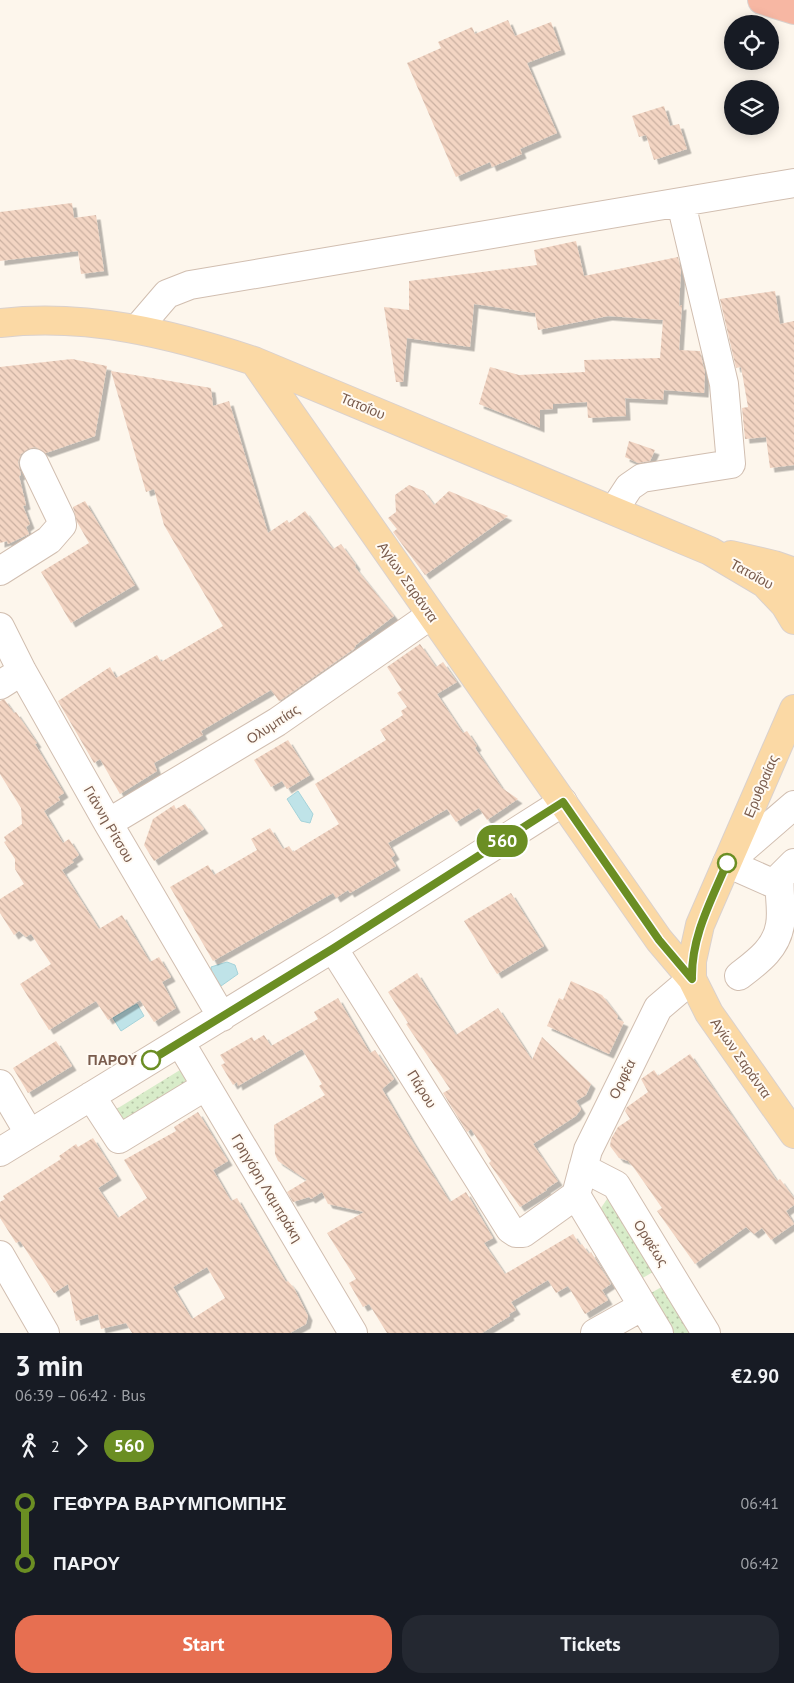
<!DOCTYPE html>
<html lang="en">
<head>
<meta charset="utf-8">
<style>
  body { margin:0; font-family:"PT Sans",sans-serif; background:#242831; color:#f1f3f6; height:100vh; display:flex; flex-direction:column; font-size:19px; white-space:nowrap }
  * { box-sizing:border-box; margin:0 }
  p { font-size:16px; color:#9ea1a6 }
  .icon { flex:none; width:28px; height:28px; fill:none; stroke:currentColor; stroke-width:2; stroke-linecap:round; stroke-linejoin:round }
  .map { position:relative; height:1333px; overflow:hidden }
  .panel { display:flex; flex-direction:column; background:#171b24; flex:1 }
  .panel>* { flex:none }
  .badge { padding:0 10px; border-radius:16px; font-size:18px; line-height:32px }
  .fabs { position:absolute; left:724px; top:15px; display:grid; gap:10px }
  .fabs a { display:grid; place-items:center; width:55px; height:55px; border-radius:50%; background:#171b24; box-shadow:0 2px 12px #0003; font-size:25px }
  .map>.badge { position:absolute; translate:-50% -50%; box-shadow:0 0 0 2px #fff }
  .legs { display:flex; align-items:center; gap:8px; height:55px; padding:0 15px; font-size:16px }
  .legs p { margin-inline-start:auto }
  .summary { display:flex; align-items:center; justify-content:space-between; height:85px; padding:0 15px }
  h1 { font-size:28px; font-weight:700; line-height:38px }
  .primary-button { display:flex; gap:10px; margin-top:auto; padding:10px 15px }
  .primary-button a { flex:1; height:58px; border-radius:20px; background:#e76f51; color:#fff; font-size:20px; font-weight:700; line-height:58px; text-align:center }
  .primary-button a+a { background:#242831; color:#f1f3f6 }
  ul { padding:0 15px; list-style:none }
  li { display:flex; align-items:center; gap:18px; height:60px; font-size:19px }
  li i { display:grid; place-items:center; width:8px; height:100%; margin:0 6px; background:currentColor }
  li i::after { content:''; width:12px; height:12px; margin:-6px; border:4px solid; border-radius:50%; background:#171b24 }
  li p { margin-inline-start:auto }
  li:first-child i { background:linear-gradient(#0000 50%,currentColor 0) }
  li:last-child i { background:linear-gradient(currentColor 50%,#0000 0) }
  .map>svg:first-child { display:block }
  .park { fill:url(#park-dots) }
  .water { fill:#bfe3e8; stroke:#a5d3da }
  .building { fill:url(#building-back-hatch); fill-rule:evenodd; filter:url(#shadow) }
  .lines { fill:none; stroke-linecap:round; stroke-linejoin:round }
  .minor-casing { stroke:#d1beb0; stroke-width:30 }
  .major-casing { stroke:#dad1cd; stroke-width:30 }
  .highway-casing { stroke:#dad1cd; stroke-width:30 }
  .minor { stroke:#fff; stroke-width:28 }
  .major { stroke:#fbd9a5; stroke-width:28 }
  .highway { stroke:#f7b7a3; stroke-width:28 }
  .line-1-casing { stroke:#fff; stroke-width:11 }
  .line-1 { stroke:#6b8e23; stroke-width:8 }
  .stop-1-dot { fill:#fff; stroke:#6b8e23; stroke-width:2.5 }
  .labels { text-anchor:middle; stroke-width:4; stroke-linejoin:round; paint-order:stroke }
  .street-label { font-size:14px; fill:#7a5c4d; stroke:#fffaf3 }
  .stop-label { font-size:14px; font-weight:bold; fill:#7a5c4d; stroke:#fffaf3; text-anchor:end }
</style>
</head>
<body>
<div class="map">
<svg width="794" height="1333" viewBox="0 0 794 1333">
  <defs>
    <pattern id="park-dots" width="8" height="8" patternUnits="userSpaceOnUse" patternTransform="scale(1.25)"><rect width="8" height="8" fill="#d8ecc9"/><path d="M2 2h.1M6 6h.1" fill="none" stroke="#b4c2a5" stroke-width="1.8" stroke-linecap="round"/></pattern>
    <pattern id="building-back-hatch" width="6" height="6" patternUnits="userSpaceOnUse" patternTransform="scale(1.25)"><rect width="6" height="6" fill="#f3d5c3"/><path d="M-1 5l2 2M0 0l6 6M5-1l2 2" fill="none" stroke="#cab0a1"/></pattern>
    <filter id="shadow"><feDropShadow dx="4.5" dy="4.5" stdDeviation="0" flood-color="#0004"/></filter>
  </defs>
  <rect width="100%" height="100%" fill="#fdf6ec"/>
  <!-- park -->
  <path class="park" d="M180,1070L190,1087L120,1130L110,1113Z
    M611,1193L658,1269L641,1279L599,1211Z
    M667,1284L699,1333H667L649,1294Z"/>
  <!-- water -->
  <path class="water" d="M298,791L313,814L310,823L301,821L287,799Z
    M227,962L235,965L238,974L221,986L212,973L211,967Z
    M137,1004L144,1016L121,1031L113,1018Z"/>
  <!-- building -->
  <path class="building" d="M508,20L515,36L551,22L561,50L527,63L557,133L520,149L522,154L492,167L490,162L456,177L407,63L441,48L438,42L472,27L475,34Z
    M664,106L670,126L679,124L687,149L654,160L646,135L639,137L632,116Z
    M72,203L74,218L96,215L104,271L81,274L78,251L0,261V212Z
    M576,241L584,276L678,257L681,271L679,306L682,305L679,350L700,351L705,373L704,393L664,390L663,400L625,398L626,416L588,418L587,402L553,404V409L540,410V428L479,404L490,367L519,375L585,372L584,360L660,358L663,320L608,316L538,330L535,313L474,304L470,347L407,338L403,382H396L384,307L409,310V281L537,265L534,250Z
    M775,291L780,324L794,321V465L770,468L766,437L745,439L742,408L748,407L741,367L736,368L720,299Z
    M72,359L107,366L95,436L46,453L35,447L28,449L21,454L18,462L21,475L19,476L26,505L23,506L30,524L26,527L29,534L8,544L7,541L0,543V367Z
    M111,371L211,388L213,406L229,401L268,533L287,520L289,523L305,511L333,549L341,544L356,565L355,567L394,616L356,645L354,649L281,700L279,701L271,690L201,731L203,735L154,763L157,771L120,794L100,759L94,763L58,701L110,667L116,678L157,655L161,662L223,626L164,525L154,489L146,492Z
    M629,441L655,450L650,461L638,463L625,457Z
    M409,485L424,491L434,505L449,491L508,516L425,575L393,532L397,529L388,518L396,512L395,495Z
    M85,501L135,585L71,623L41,572L89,543L77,522L73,507Z
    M420,644L436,667L443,662L457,682L437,694L463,733L467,731L477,746L475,748L502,788L518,799L487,820L479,808L456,822L447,809L388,843L395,855L391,858L396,866L350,893L348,890L336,898L333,893L213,961L170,887L208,865L214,875L257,850L251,839L270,828L283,849L289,846L293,852L339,824L315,784L386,740L380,730L403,715L401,711L407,707L397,693L402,690L387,667Z
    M4,699L14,713L16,712L37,743L35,744L64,793L58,797L60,800L44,811L63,843L69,839L79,855L72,860L74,862L62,870L99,929L122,915L150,962L159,957L171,977L162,982L176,1008L154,1022L140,1000L108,1020L96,1001L49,1030L20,984L51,964L31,934L26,937L19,931L14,935L0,913V899L24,884L15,869V859L4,842L6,841L4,837L22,824L21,808L0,774V701Z
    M288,740L310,775L287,789L282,781L271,787L254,760Z
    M185,804L204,829L154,861L144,845L153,819L174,805L176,809Z
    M511,893L544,946L497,974L464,921Z
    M417,973L456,1035L498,1008L532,1060L542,1037L591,1084L586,1095L576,1101L581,1109L576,1116L533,1144L558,1181L546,1189L547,1190L520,1207L489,1163L491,1161L471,1129L467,1132L443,1093L450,1089L406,1024L408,1023L388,992Z
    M571,981L602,995L618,1016L617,1019L624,1022L609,1054L547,1026L559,998L563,1000Z
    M338,998L370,1053L375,1050L394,1079L382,1089L411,1139L450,1202L466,1192L493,1238L484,1243L505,1274L573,1234L580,1245L582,1244L589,1254L591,1252L611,1284L602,1290L608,1300L585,1314L568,1286L556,1293L548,1280L511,1302L516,1310L509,1314L510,1316L482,1333H387L369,1304L363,1307L349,1283L356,1279L327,1233L364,1212L328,1204L322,1192L311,1199L309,1197L293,1202L287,1192L307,1180L278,1161L275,1154L274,1125L325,1095L319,1086L322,1084L302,1049L238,1086L237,1082L233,1085L221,1065L225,1063L220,1055L252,1037L254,1041L264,1035L271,1046L318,1019L314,1012Z
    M56,1041L72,1066L28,1093L13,1068Z
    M690,1054L777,1181L780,1179L794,1198V1205L786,1211L794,1224L771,1240L762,1228L754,1234L746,1227L695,1264L657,1211L662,1208L634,1168L628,1161L619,1158L610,1146L611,1139L618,1127L630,1119L625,1111L627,1107L648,1092L641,1079L654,1070L658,1076Z
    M198,1112L228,1161L213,1170L231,1201L237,1198L286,1282L288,1281L294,1288L308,1316L306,1324L290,1333H132L126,1323L101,1329L98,1314L76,1321L68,1284L54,1293L20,1241L16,1243L0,1218V1202L5,1199L3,1196L61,1159L59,1156L76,1144L78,1147L93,1138L117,1176L98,1188L118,1218L147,1198L124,1160L176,1131L174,1127ZM207,1267L225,1298L192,1319L173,1287Z"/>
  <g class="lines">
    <defs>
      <path id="minor" d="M137,329L167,294L190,285L794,183
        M614,510L629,487L642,478L731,464L724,384L681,203
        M0,571L49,540L62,525L61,519L34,463
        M0,627L22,671L108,823L222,1017
        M0,685L22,671
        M108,823L277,722L431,615
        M779,886L727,863L794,805
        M333,948L510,1229L516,1233H523L576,1195
        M739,976C757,962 776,949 780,925C783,909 778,893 780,877L794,863
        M180,1042L353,1333
        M0,1084L29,1133
        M91,1096L119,1139L206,1086
        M0,1152L333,948L563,802
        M583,1168L616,1185L706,1333
        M576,1195L588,1150L658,1008L692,979
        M576,1195L659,1333
        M0,1255L45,1333
        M595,1333L643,1306"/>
      <path id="major" d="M0,323C88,313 171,334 254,361L710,551L764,583L794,596
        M254,361L659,940L692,979L709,1013L794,1134
        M731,555L774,565L794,572
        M767,586L785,605L794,620
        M692,979V961L700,925L794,709"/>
      <path id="highway" d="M762,0L794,10"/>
    </defs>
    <!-- minor casing -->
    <use href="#minor" class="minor-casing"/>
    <!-- major casing -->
    <use href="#major" class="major-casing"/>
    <!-- highway casing -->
    <use href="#highway" class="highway-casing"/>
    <!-- minor -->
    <use href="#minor" class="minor"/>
    <!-- major -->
    <use href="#major" class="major"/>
    <!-- highway -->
    <use href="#highway" class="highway"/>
  </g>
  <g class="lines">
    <defs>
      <path id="line-1" d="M151,1060L334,948L563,802L659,940L692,979C691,937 711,901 727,863"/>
    </defs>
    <!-- line-1 casing -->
    <use href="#line-1" class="line-1-casing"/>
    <!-- line-1 -->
    <use href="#line-1" class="line-1"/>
  </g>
  <!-- markers -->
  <g class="stop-1-dot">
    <circle cx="727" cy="863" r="9"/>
    <circle cx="151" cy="1060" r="9"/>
  </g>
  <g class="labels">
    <!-- street labels -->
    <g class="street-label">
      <text transform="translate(363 406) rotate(23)" y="5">Τατοΐου</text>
      <text transform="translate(752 574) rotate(29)" y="5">Τατοΐου</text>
      <text transform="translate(408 582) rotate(55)" y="5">Αγίων Σαράντα</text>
      <text transform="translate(273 724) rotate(-33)" y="5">Ολυμπίας</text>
      <text transform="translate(761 786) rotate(-67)" y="5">Ερυθραίας</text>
      <text transform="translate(109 824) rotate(60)" y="5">Γιάννη Ρίτσου</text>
      <text transform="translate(741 1058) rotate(55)" y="5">Αγίων Σαράντα</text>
      <text transform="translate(622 1079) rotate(-64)" y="5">Ορφέα</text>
      <text transform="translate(422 1089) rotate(58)" y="5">Πάρου</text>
      <text transform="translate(267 1188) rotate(59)" y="5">Γρηγόρη Λαμπράκη</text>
      <text transform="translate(651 1243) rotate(58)" y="5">Ορφέως</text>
    </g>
    <!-- stop labels -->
    <g class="stop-label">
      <text x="137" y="1065">ΠΑΡΟΥ</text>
    </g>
  </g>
</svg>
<div class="fabs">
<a><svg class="icon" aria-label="locate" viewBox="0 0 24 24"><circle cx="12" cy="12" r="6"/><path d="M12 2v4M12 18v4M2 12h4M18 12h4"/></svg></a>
<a><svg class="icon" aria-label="layers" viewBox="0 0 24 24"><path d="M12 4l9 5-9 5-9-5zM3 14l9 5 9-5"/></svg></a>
</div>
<b class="badge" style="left:502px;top:841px;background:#6b8e23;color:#fff">560</b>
</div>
<section class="panel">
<div class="summary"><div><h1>3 min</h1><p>06:39 – 06:42 · Bus</p></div><b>€2.90</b></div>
<div class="legs"><svg class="icon" aria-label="walk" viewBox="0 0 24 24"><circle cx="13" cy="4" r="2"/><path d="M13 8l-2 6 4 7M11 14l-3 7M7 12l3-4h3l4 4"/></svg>2<svg class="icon" aria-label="forward" viewBox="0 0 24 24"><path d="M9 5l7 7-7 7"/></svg><b class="badge" style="background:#6b8e23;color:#fff">560</b></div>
<ul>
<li><i style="color:#6b8e23"></i><b>ΓΕΦΥΡΑ ΒΑΡΥΜΠΟΜΠΗΣ</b><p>06:41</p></li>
<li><i style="color:#6b8e23"></i><b>ΠΑΡΟΥ</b><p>06:42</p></li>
</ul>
<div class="primary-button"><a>Start</a><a>Tickets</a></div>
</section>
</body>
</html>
